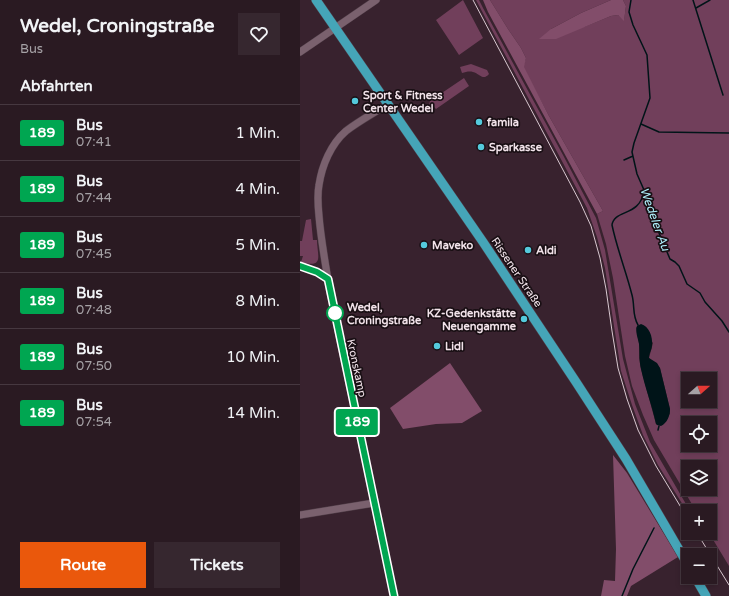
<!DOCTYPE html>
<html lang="de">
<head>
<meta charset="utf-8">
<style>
  body { margin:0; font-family:"Varela Round",sans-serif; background:#36272f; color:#f1f3f6; height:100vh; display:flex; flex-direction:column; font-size:15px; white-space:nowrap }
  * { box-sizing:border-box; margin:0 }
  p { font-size:13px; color:#a5a1a5 }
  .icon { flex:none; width:22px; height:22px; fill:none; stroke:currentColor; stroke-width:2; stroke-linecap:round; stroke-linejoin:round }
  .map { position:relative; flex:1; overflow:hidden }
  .details { display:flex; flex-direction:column; background:#2a1a22; width:300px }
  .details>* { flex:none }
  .badge { padding:0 8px; border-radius:3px; font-size:14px; line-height:26px }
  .needle { width:26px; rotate:69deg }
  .controls { position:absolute; left:381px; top:372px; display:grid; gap:8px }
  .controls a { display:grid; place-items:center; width:36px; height:36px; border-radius:0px; background:#2a1a22; box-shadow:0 2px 6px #0003,0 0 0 1px #463840; font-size:20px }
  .map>.badge { position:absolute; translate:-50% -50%; box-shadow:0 0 0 2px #fff }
  h2 { padding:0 20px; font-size:15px; line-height:36px }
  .round { display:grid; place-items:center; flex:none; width:42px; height:42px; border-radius:0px; background:#36272f }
  .overview { display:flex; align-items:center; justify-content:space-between; height:68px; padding:0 20px }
  h1 { font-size:19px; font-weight:700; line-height:30px }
  .cta { display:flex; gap:8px; margin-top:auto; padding:8px 20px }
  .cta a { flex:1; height:46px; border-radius:0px; background:#ea580c; color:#fff; font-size:16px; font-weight:700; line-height:46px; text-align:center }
  .cta a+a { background:#36272f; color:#f1f3f6 }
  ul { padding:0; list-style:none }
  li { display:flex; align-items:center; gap:12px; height:56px; padding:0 20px; border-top:1px solid #463840 }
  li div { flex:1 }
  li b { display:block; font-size:15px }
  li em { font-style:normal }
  li .badge { min-width:44px; font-weight:700; text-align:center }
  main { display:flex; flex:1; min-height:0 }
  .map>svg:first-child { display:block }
  .green { fill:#713f5b; fill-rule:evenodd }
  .forest { fill:#824d6a }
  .water { fill:#001418 }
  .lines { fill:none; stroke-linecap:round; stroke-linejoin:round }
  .stream { stroke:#001418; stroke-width:1.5 }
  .minor-casing { stroke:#513f49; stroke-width:8 }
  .major-casing { stroke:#513f49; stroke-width:10 }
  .minor { stroke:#7a616e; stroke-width:7 }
  .major { stroke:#45a5b8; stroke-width:9 }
  .tram { stroke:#d8c8d0; stroke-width:1 }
  .line-casing { stroke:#fff; stroke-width:9 }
  .line { stroke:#00a651; stroke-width:6 }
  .poi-dot { fill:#54cadc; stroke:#190f14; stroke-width:1.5 }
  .stop-dot { fill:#fff; stroke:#00a651; stroke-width:2 }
  .labels { text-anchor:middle; stroke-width:3.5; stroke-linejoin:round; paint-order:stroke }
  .poi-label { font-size:11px; font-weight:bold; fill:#f2e3ea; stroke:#190f14; text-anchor:start }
  .street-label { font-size:11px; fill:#f2e3ea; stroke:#190f14 }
  .stop-label { font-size:11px; font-weight:bold; fill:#f2e3ea; stroke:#190f14; text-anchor:start }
  .water-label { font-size:12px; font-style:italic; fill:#aef0fb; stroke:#190f14 }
</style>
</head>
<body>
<main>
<section class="details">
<div class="overview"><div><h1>Wedel, Croningstraße</h1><p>Bus</p></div><a class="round"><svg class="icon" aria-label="heart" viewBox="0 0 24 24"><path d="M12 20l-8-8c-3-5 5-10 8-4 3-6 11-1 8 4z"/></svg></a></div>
<h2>Abfahrten</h2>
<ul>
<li><span class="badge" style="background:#00a651;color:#fff">189</span><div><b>Bus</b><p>07:41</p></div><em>1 Min.</em></li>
<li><span class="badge" style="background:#00a651;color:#fff">189</span><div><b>Bus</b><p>07:44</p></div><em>4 Min.</em></li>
<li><span class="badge" style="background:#00a651;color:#fff">189</span><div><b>Bus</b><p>07:45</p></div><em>5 Min.</em></li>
<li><span class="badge" style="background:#00a651;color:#fff">189</span><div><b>Bus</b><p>07:48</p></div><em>8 Min.</em></li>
<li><span class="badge" style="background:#00a651;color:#fff">189</span><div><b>Bus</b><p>07:50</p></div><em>10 Min.</em></li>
<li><span class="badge" style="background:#00a651;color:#fff">189</span><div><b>Bus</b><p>07:54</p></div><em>14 Min.</em></li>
</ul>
<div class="cta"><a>Route</a><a>Tickets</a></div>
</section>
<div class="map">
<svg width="429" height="596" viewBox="0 0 429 596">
  <rect width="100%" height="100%" fill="#38222e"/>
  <!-- green -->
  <path class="green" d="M163,0L183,38L159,55L136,20Z
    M176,0H179L183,8L263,155L296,218L305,250L323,359L335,404L350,442L390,511H388V513L358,465L343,435L332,405L321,371L305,268L297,237L287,208L193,32Z
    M190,0H311L281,13L251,29L284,27L311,16L318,15L324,20L326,6L323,0H429V566L409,533H410V511H396L354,440L343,415L332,386L325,356L313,278L306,244L297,214L303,211L249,116L223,67L226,58L221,48L208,29ZM338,325L353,343L349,358L360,368L370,409V414L356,424L341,369L339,358V343L336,328ZM388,379H410V401H388ZM388,423H410V445H388ZM388,467H410V489H388Z
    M171,64L187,70L189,74C183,81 180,74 173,72C169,71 166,72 162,73L160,67Z
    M164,78L169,86L136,109L134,107L130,109L129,105L130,101Z
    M11,219L13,240H17C17,255 25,269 1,262L3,256H0V241H2L6,220Z"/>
  <!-- forest -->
  <path class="forest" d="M183,0H190L208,29L221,48L226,58L224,67L249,116L303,211L297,214L188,12Z
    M311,0H323L326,6L324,21L318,15L311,16L256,39H239L251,29L281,13Z
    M150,363L182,411L162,423L136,424L103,429L90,408Z
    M313,455L327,473L378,557L331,586L327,596H301L304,580L315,581L316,549Z"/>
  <!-- water -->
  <path class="water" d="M341,324C349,326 353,337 352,345C352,350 349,353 349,358L357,363L360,368L370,409C370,416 367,423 361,426L357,425L356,424C352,405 345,388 341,369C339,361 340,353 339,344C338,338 335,332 337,326Z"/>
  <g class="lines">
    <!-- stream -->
    <path class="stream" d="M331,0L329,12L333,25L347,55L350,98L334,143L332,152L337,174L344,190L356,214L359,233L370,259L375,262L379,266L387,284L400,293L405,302L422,321L429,332
      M393,0L423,95
      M396,8L410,0
      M341,124L359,132L429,133
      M324,160L333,156
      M338,325C332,315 335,306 332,295C326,271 317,249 312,225C314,209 340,217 344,191
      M358,430L359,426
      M322,596L333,569L354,528"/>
    <defs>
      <path id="minor" d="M0,52L76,0
        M88,104C74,113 59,121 46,131C31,144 22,165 19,185C17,195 18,206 19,216C21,241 26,267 30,292L94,596
        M0,266L17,272L28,279
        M0,515L74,503"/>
      <path id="major" d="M16,0L183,242L276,382L326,459L388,565
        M395,577L406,596"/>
    </defs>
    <!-- minor casing -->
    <use href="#minor" class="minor-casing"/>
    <!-- major casing -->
    <use href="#major" class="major-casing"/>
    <!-- minor -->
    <use href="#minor" class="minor"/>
    <!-- major -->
    <use href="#major" class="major"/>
    <!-- tram -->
    <path class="tram" d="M173,0L280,202L291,226L300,258L306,289L312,331L318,368L327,399L338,430L356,466L388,519
      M397,533L429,585"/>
  </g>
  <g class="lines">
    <defs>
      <path id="line" d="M0,266L17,272L28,279L94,596"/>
    </defs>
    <!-- line casing -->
    <use href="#line" class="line-casing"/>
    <!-- line -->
    <use href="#line" class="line"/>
  </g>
  <!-- markers -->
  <g class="poi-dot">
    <circle cx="55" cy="101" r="4"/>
    <circle cx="179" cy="122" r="4"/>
    <circle cx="181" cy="147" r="4"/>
    <circle cx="124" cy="245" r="4"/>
    <circle cx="228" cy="250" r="4"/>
    <circle cx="224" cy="319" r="4"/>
    <circle cx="137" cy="346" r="4"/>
  </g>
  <circle class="stop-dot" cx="35" cy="313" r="8"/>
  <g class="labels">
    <!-- poi labels -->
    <g class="poi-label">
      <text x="63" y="99">Sport &amp; Fitness<tspan x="63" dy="13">Center Wedel</tspan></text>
      <text x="187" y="126">famila</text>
      <text x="189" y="151">Sparkasse</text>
      <text x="132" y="249">Maveko</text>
      <text x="236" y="254">Aldi</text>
      <text x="216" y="317" text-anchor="end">KZ-Gedenkstätte<tspan x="216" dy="13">Neuengamme</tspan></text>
      <text x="145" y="350">Lidl</text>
    </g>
    <!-- street labels -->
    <g class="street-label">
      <text transform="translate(217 272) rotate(56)" y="4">Rissener Straße</text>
      <text transform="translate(57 368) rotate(78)" y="4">Kronskamp</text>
    </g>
    <!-- stop labels -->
    <g class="stop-label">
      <text x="47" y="311">Wedel,<tspan x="47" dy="13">Croningstraße</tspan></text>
    </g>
    <!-- water labels -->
    <g class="water-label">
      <text transform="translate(355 219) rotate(70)" y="4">Wedeler Au</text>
    </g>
  </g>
</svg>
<div class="controls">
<a><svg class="needle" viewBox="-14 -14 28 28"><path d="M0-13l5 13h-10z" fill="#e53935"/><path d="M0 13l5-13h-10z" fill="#a5a1a5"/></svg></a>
<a><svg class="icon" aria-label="locate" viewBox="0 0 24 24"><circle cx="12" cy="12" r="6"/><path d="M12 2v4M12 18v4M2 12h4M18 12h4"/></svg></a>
<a><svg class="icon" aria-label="layers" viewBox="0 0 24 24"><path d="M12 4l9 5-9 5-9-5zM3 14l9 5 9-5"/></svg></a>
<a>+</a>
<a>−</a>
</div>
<b class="badge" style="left:57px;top:422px;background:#00a651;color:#fff">189</b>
</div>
</main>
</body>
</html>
